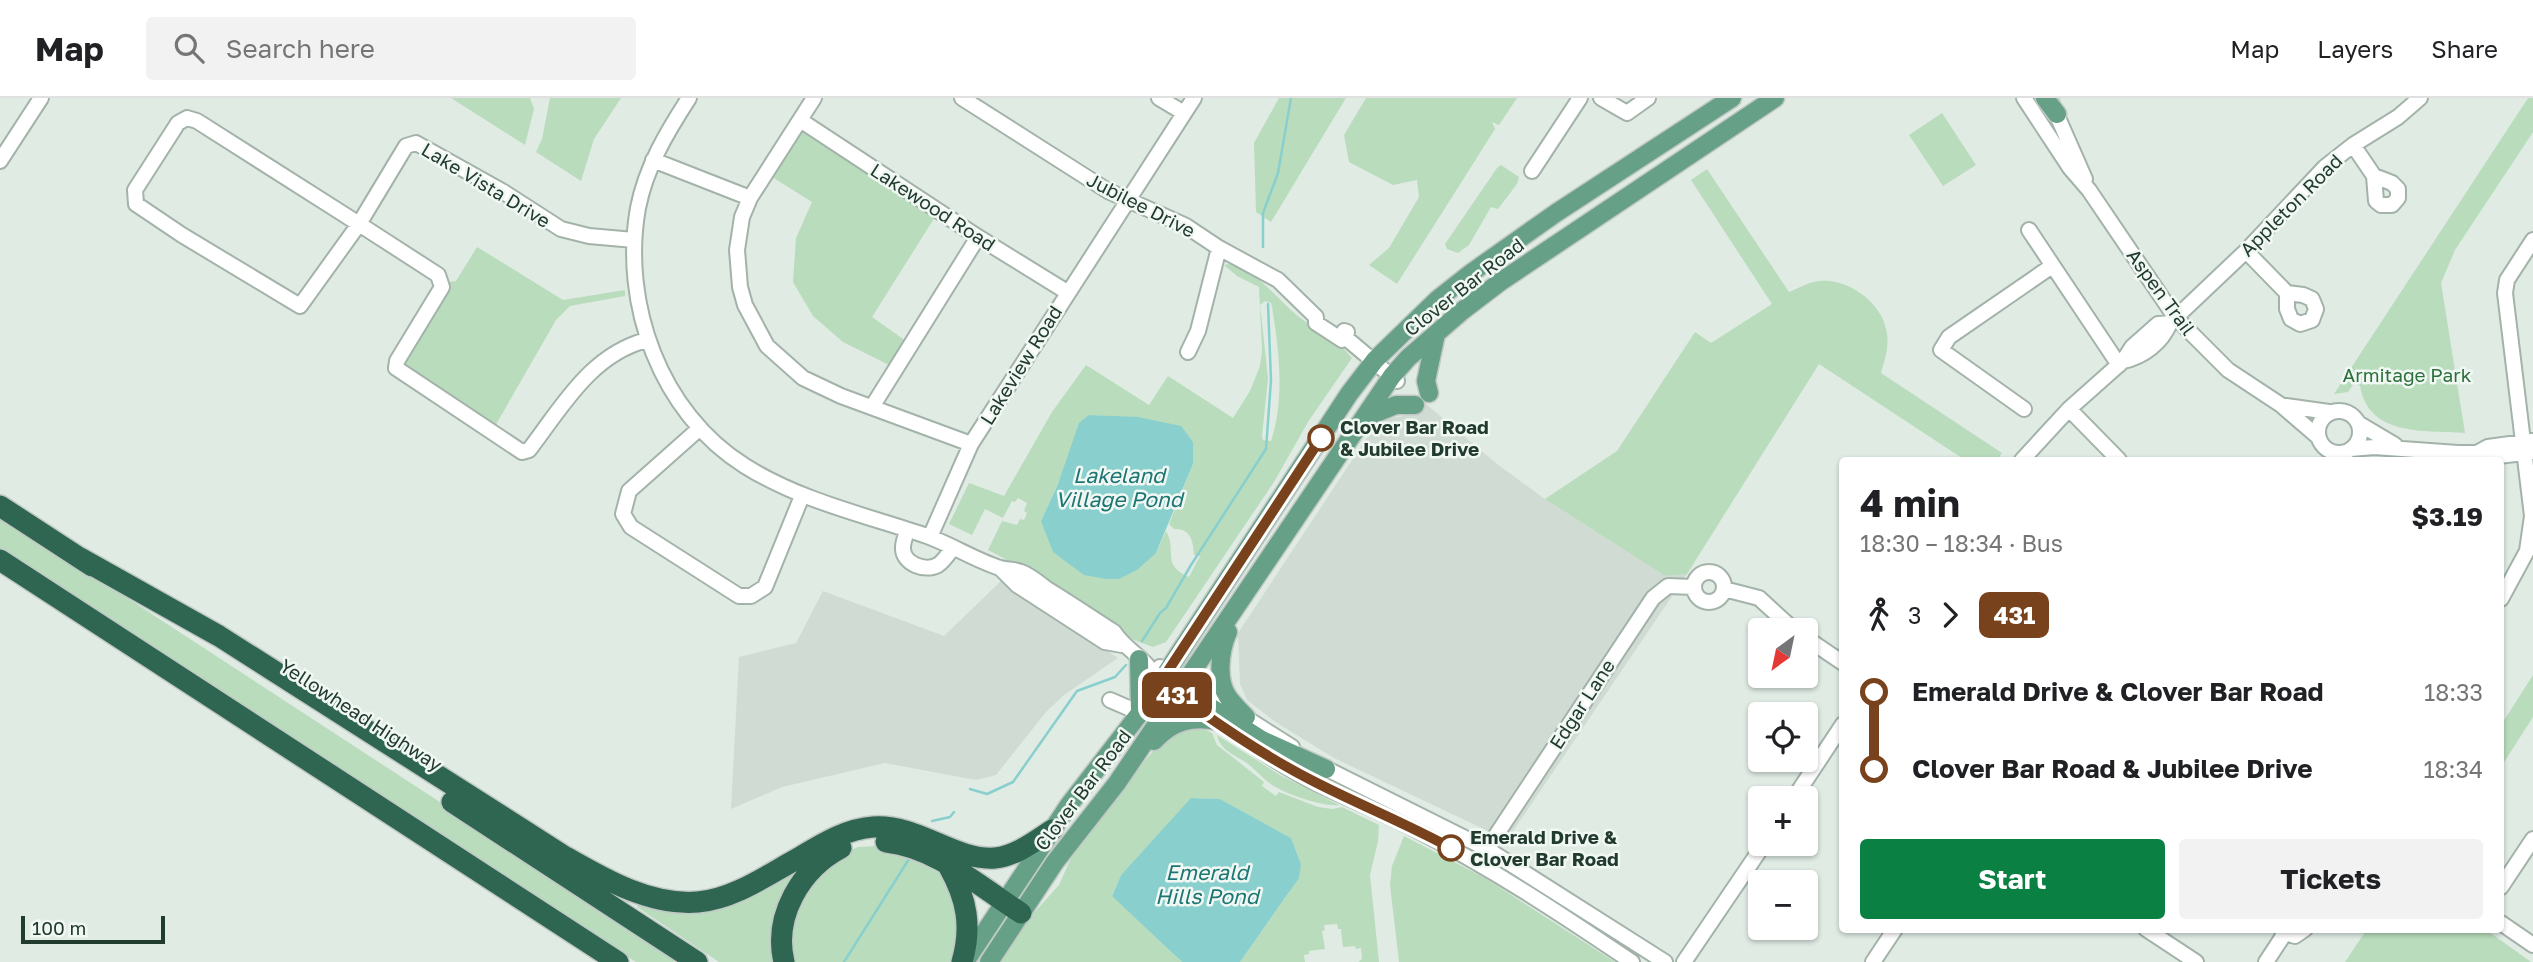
<!DOCTYPE html>
<html lang="en">
<head>
<meta charset="utf-8">
<style>
  body { margin:0; font-family:"Golos Text",sans-serif; background:#f2f2f2; color:#202124; height:100vh; display:flex; flex-direction:column; font-size:26px; white-space:nowrap }
  * { box-sizing:border-box; margin:0 }
  p { font-size:23px; color:#757577 }
  .icon { flex:none; width:38px; height:38px; fill:none; stroke:currentColor; stroke-width:2; stroke-linecap:round; stroke-linejoin:round }
  .map { position:relative; flex:1; overflow:hidden }
  .sheet { position:absolute; left:1839px; top:359px; width:665px; height:476px; display:flex; flex-direction:column; background:#fff; border-radius:7px; box-shadow:0 2px 5px #0004 }
  .sheet>* { flex:none }
  .badge { padding:0 14px; border-radius:10px; font-size:24px; line-height:46px }
  .needle { width:46px; rotate:213deg }
  .buttons { position:absolute; left:1748px; top:520px; display:grid; gap:14px }
  .buttons a { display:grid; place-items:center; width:70px; height:70px; border-radius:7px; background:#fff; box-shadow:0 2px 5px #0004; font-size:35px }
  .scale { position:absolute; left:21px; bottom:18px; width:144px; box-sizing:border-box; padding-left:7px; border:4px solid #213b2f; border-top:0; font-size:19px; line-height:24px; white-space:nowrap; color:#213b2f; -webkit-text-stroke:5px #f1f8f3; paint-order:stroke }
  .map>.badge { position:absolute; translate:-50% -50%; box-shadow:0 0 0 4px #fff }
  .legs { display:flex; align-items:center; gap:10px; height:77px; padding:0 21px; font-size:23px }
  .legs p { margin-inline-start:auto }
  .summary { display:flex; align-items:center; justify-content:space-between; height:119px; padding:0 21px }
  h1 { font-size:38px; font-weight:700; line-height:52px }
  .button { display:flex; gap:14px; margin-top:auto; padding:14px 21px }
  .button a { flex:1; height:80px; border-radius:7px; background:#0b8043; color:#fff; font-size:28px; font-weight:700; line-height:80px; text-align:center }
  .button a+a { background:#f2f2f2; color:#202124 }
  ul { padding:0 21px; list-style:none }
  li { display:flex; align-items:center; gap:24px; height:77px; font-size:26px }
  li i { display:grid; place-items:center; width:10px; height:100%; margin:0 9px; background:currentColor }
  li i::after { content:''; width:18px; height:18px; margin:-9px; border:5px solid; border-radius:50%; background:#fff }
  li p { margin-inline-start:auto }
  li:first-child i { background:linear-gradient(#0000 50%,currentColor 0) }
  li:last-child i { background:linear-gradient(currentColor 50%,#0000 0) }
  header { display:flex; align-items:center; gap:42px; box-sizing:border-box; height:98px; padding:0 35px; background:#fff; border-bottom:2px solid #e0e0e0 }
  header strong { font-size:33px }
  nav { display:flex; gap:38px; margin-inline-start:auto; font-size:24px }
  .search { width:490px; height:63px; background:#f2f2f2; display:flex; align-items:center; gap:18px; box-sizing:border-box; padding:0 24px; border-radius:7px; color:#757577; font-size:26px }
  .map>svg:first-child { display:block }
  .built { fill:#cfdbd3 }
  .green { fill:#b9dcbd; fill-rule:evenodd }
  .water { fill:#89cfcd }
  .lines { fill:none; stroke-linecap:round; stroke-linejoin:round }
  .stream { stroke:#89cfcd; stroke-width:2.5 }
  .minor-casing { stroke:#a3b3aa; stroke-width:18 }
  .major-casing { stroke:#c1c8c5; stroke-width:21 }
  .highway-casing { stroke:#c1c8c5; stroke-width:24 }
  .minor { stroke:#fff; stroke-width:14 }
  .major { stroke:#66a086; stroke-width:18 }
  .highway { stroke:#2e6651; stroke-width:21 }
  .line-1-casing { stroke:#fff; stroke-width:16 }
  .line-1 { stroke:#78431c; stroke-width:10 }
  .stop-1-dot { fill:#fff; stroke:#78431c; stroke-width:3.5 }
  .labels { text-anchor:middle; stroke-width:5; stroke-linejoin:round; paint-order:stroke }
  .street-label { font-size:19px; fill:#213b2f; stroke:#f1f8f3 }
  .park-label { font-size:19px; fill:#2c713b; stroke:#f1f8f3 }
  .stop-label { font-size:19px; font-weight:bold; fill:#213b2f; stroke:#f1f8f3; text-anchor:start }
  .water-label { font-size:21px; font-style:italic; fill:#1d7574; stroke:#f1f8f3 }
</style>
</head>
<body>
<header>
<strong>Map</strong>
<div class="search"><svg class="icon" aria-label="search" viewBox="0 0 24 24"><circle cx="10" cy="10" r="6"/><path d="M15 15l6 6"/></svg>Search here</div>
<nav><a>Map</a><a>Layers</a><a>Share</a></nav>
</header>
<div class="map">
<svg width="2533" height="864" viewBox="0 0 2533 864">
  <rect width="100%" height="100%" fill="#e0ebe4"/>
  <!-- built -->
  <path class="built" d="M1420,301L1497,366L1545,401L1665,478L1687,476L1507,742L1334,660L1277,625L1247,602L1240,586L1238,535L1366,341L1388,321L1408,317Z
    M1002,482L1118,560L1064,597L1046,614L996,677L976,682L885,665L782,689L731,711L739,559L796,545L823,493L944,538Z"/>
  <!-- green -->
  <path class="green" d="M451,0H530L534,11L525,47Z
    M550,0H621L594,41L581,83L536,54L542,41Z
    M1279,0H1346L1271,124L1256,114L1254,45Z
    M1366,0H1517L1499,27L1492,24L1495,31L1397,186L1369,167L1389,150L1419,99L1417,82L1393,87L1349,64L1344,37Z
    M2528,0H2533V34L2455,152L2441,185L2465,335C2424,332 2369,339 2360,288L2354,285L2348,294L2334,296Z
    M1942,15L1976,67L1943,88L1909,37Z
    M802,34L935,119L872,219L906,243L889,267L843,244L813,218L793,184L796,140L812,104L772,79Z
    M1501,67L1519,79L1517,86L1498,111L1491,109L1469,147L1458,155L1447,151L1445,146L1497,70Z
    M1707,71L1789,194C1799,190 1809,184 1820,183C1847,180 1881,204 1886,231C1890,247 1885,261 1881,275L2002,355L1997,362H1965L1819,266L1687,476L1665,478L1545,401L1617,353L1695,234L1711,245L1772,206L1691,82Z
    M477,149L563,202L625,192V198L570,208L556,222L494,330L406,273L405,259L448,184L456,183Z
    M1229,166C1258,172 1277,202 1299,219C1317,233 1339,242 1352,260L1308,324L1274,384L1166,544L1153,549L1134,542L1026,472L988,452L1002,423L1017,427L1020,421L1024,422L1027,415L1024,413L1027,405L1018,400L1015,404L1012,403L1003,420L985,411L972,437L949,426L969,385L1004,398L1052,314L1086,267L1149,307L1168,278L1233,320L1250,293L1260,268L1262,253L1259,189L1237,178L1224,167ZM1265,203L1271,205L1272,209C1279,251 1285,302 1271,343L1263,342L1262,338L1268,280L1260,207ZM1089,317L1109,318L1193,366L1169,426L1174,431C1191,430 1193,443 1194,457L1200,458L1189,479C1160,466 1178,454 1166,433L1156,455L1041,423Z
    M0,417L685,864H636L0,450Z
    M2533,577V619L2501,669V627Z
    M1184,631H1203L1212,635L1217,647L1264,684L1262,688L1276,698L1279,694L1318,709L1332,711L1342,709L1379,727L1378,743L1370,777L1379,864H1358L1362,861L1361,850L1356,851L1355,848L1343,849L1341,831H1338L1337,826L1324,827L1325,832L1322,833L1325,851L1309,853V856L1304,857L1305,864H1240L1288,796L1301,766L1291,740L1220,701L1192,700L1121,777L1112,797L1182,864H998L1024,826L1059,787L1071,760L1131,680L1166,637Z
    M1217,637L1280,677L1339,707C1323,709 1286,696 1272,687C1263,681 1256,672 1248,666C1236,657 1220,653 1217,637Z
    M1404,738L1485,780L1615,864H1399L1390,787L1392,768Z
    M876,748L914,756L940,776L956,799L961,817L953,864H794L790,833L805,793L837,758L858,749Z
    M791,776L793,779L787,789L777,864H719L637,809L638,806L662,811Z
    M2367,831H2485L2531,864H2345Z"/>
  <!-- water -->
  <path class="water" d="M1089,317L1138,319L1181,328L1193,344V366L1156,455L1137,472L1119,481H1107L1084,477L1053,454L1041,423L1058,386L1079,325Z
    M1191,700L1220,701L1291,740L1301,766L1299,780L1240,864H1182L1112,798L1121,777Z"/>
  <g class="lines">
    <!-- stream -->
    <path class="stream" d="M1263,149V115L1278,75L1291,0
      M1142,543L1160,515L1166,510L1191,467L1266,351L1271,282L1268,206
      M970,691L987,696L1013,684L1077,593L1115,579L1126,567
      M932,723L950,719L954,714
      M844,864L909,761"/>
    <defs>
      <path id="minor" d="M689,0C667,34 646,69 638,110C621,205 660,315 745,368C801,403 865,417 927,438C952,447 975,462 1000,470C1007,472 1014,471 1021,474C1030,477 1039,485 1047,491C1070,505 1092,520 1114,534C1123,548 1136,555 1147,567C1154,575 1156,583 1165,589
        M814,0L750,100L742,119L737,152L740,189L745,207L767,248L803,280L841,298L971,346
        M962,0L1108,93L1186,128L1219,150L1278,182L1316,219V225L1342,242L1346,240
        M1159,0L1184,15
        M1601,0L1627,15L1648,0
        M2024,0L2070,70L2089,92L2175,219L2228,272L2281,307L2317,338
        M2052,6L2085,81
        M187,20L197,23L359,126L300,208L182,137L136,106L135,92L178,25Z
        M800,22L978,139L1067,194
        M2353,47L2374,78L2376,103L2381,107H2392L2398,100V91L2392,85L2374,78
        M653,62L750,100
        M0,63L41,0
        M1532,73L1580,0
        M2029,132L2119,267
        M634,142L589,138L561,131L502,93L416,45L406,48L359,126L438,177L442,189L397,263L396,270L522,354L529,352C562,309 591,256 647,242
        M2246,153L2287,195
        M2287,195L2303,197L2312,201L2316,211L2312,222L2300,226L2291,221L2287,211Z
        M1344,233L1347,234L1346,240L1397,283
        M1188,254L1198,233L1219,150
        M2123,263C2144,259 2162,244 2170,225L2246,153L2325,69L2353,47L2398,19L2420,0
        M2286,308L2329,314
        M872,309L978,139
        M2024,311L1941,252L1949,239L2052,168
        M2069,311L2119,362
        M2318 334a21 21 0 1 1 42 0a21 21 0 1 1-42 0Z
        M2358,325L2395,347
        M700,330L629,393L623,416L631,429L739,498H751L765,489L802,398
        M2351,351L2374,349L2458,355H2477L2490,359L2533,354
        M2477,355L2488,349L2532,343
        M2022,362L2069,311L2123,263L2132,249L2158,226L2170,225
        M907,432C906,437 903,444 903,449C902,466 925,474 938,467C944,463 949,455 953,450
        M930,439L971,346L1194,0
        M1001,471L1017,487L1105,544L1122,547
        M1694 489a15 15 0 1 1 30 0a15 15 0 1 1-30 0Z
        M1724,491L1759,500L1794,532
        M2501,501L2527,453L2532,418L2505,195L2507,182L2533,142
        M1806,540L1843,565
        M1160,569L1169,571L1292,649
        M1110,602L1140,615
        M1220,625C1251,646 1282,668 1316,685C1348,701 1381,713 1413,730C1490,769 1561,816 1632,864
        M1317,666L1487,751L1665,864
        M1794,700L1843,626
        M1487,751L1653,500L1668,488L1694,489
        M2501,789L2533,741
        M2501,825L2533,847
        M2146,831L2196,864
        M2281,831L2285,835L2295,838L2305,831
        M1684,864L1764,746
        M1873,864L1895,831
        M2266,864L2285,835"/>
      <path id="major" d="M2045,0L2057,16
        M1429,295L1426,283L1436,236
        M1364,320L1396,307H1415
        M1228,534C1220,552 1216,582 1228,599C1233,606 1240,613 1246,619
        M1139,561L1140,615
        M1174,586L1262,642L1326,671
        M1154,643C1172,623 1192,618 1217,623
        M965,864L1069,707L1140,615L1349,296L1375,262L1438,201L1471,175L1556,115L1732,0
        M989,864L1055,764L1117,685L1392,278L1408,260L1462,213L1500,184L1775,0"/>
      <path id="highway" d="M0,408L92,468
        M80,460L219,538L564,758C604,781 650,808 698,804C733,801 766,778 795,762C819,748 844,731 873,729C919,726 954,763 995,760C1016,758 1035,743 1052,732
        M0,462L618,864
        M452,704L697,864
        M886,744C936,749 980,789 1021,815
        M949,769C967,801 972,829 962,864
        M784,864C773,818 801,771 841,750"/>
    </defs>
    <!-- minor casing -->
    <use href="#minor" class="minor-casing"/>
    <!-- major casing -->
    <use href="#major" class="major-casing"/>
    <!-- highway casing -->
    <use href="#highway" class="highway-casing"/>
    <!-- minor -->
    <use href="#minor" class="minor"/>
    <!-- major -->
    <use href="#major" class="major"/>
    <!-- highway -->
    <use href="#highway" class="highway"/>
  </g>
  <g class="lines">
    <defs>
      <path id="line-1" d="M1321,340L1160,585C1208,619 1263,658 1315,684C1360,707 1407,726 1451,750"/>
    </defs>
    <!-- line-1 casing -->
    <use href="#line-1" class="line-1-casing"/>
    <!-- line-1 -->
    <use href="#line-1" class="line-1"/>
  </g>
  <!-- markers -->
  <g class="stop-1-dot">
    <circle cx="1321" cy="340" r="12"/>
    <circle cx="1451" cy="750" r="12"/>
  </g>
  <g class="labels">
    <!-- street labels -->
    <g class="street-label">
      <text transform="translate(486 87) rotate(31)" y="7">Lake Vista Drive</text>
      <text transform="translate(1141 107) rotate(27)" y="7">Jubilee Drive</text>
      <text transform="translate(2291 107) rotate(-45)" y="7">Appleton Road</text>
      <text transform="translate(933 109) rotate(33)" y="7">Lakewood Road</text>
      <text transform="translate(1464 189) rotate(-38)" y="7">Clover Bar Road</text>
      <text transform="translate(2161 194) rotate(54)" y="7">Aspen Trail</text>
      <text transform="translate(1021 267) rotate(-58)" y="7">Lakeview Road</text>
      <text transform="translate(1582 606) rotate(-57)" y="7">Edgar Lane</text>
      <text transform="translate(361 617) rotate(33)" y="7">Yellowhead Highway</text>
      <text transform="translate(1083 692) rotate(-53)" y="7">Clover Bar Road</text>
    </g>
    <!-- park labels -->
    <g class="park-label">
      <text x="2407" y="284">Armitage Park</text>
    </g>
    <!-- stop labels -->
    <g class="stop-label">
      <text x="1340" y="336">Clover Bar Road<tspan x="1340" dy="22">&amp; Jubilee Drive</tspan></text>
      <text x="1470" y="746">Emerald Drive &amp;<tspan x="1470" dy="22">Clover Bar Road</tspan></text>
    </g>
    <!-- water labels -->
    <g class="water-label">
      <text x="1119" y="385">Lakeland<tspan x="1119" dy="24">Village Pond</tspan></text>
      <text x="1207" y="782">Emerald<tspan x="1207" dy="24">Hills Pond</tspan></text>
    </g>
  </g>
</svg>
<div class="buttons">
<a><svg class="needle" viewBox="-14 -14 28 28"><path d="M0-13l5 13h-10z" fill="#e53935"/><path d="M0 13l5-13h-10z" fill="#757577"/></svg></a>
<a><svg class="icon" aria-label="locate" viewBox="0 0 24 24"><circle cx="12" cy="12" r="6"/><path d="M12 2v4M12 18v4M2 12h4M18 12h4"/></svg></a>
<a>+</a>
<a>−</a>
</div>
<div class="scale">100 m</div>
<b class="badge" style="left:1177px;top:597px;background:#78431c;color:#fff">431</b>
<section class="sheet">
<div class="summary"><div><h1>4 min</h1><p>18:30 – 18:34 · Bus</p></div><b>$3.19</b></div>
<div class="legs"><svg class="icon" aria-label="walk" viewBox="0 0 24 24"><circle cx="13" cy="4" r="2"/><path d="M13 8l-2 6 4 7M11 14l-3 7M7 12l3-4h3l4 4"/></svg>3<svg class="icon" aria-label="forward" viewBox="0 0 24 24"><path d="M9 5l7 7-7 7"/></svg><b class="badge" style="background:#78431c;color:#fff">431</b></div>
<ul>
<li><i style="color:#78431c"></i><b>Emerald Drive &amp; Clover Bar Road</b><p>18:33</p></li>
<li><i style="color:#78431c"></i><b>Clover Bar Road &amp; Jubilee Drive</b><p>18:34</p></li>
</ul>
<div class="button"><a>Start</a><a>Tickets</a></div>
</section>
</div>
</body>
</html>
